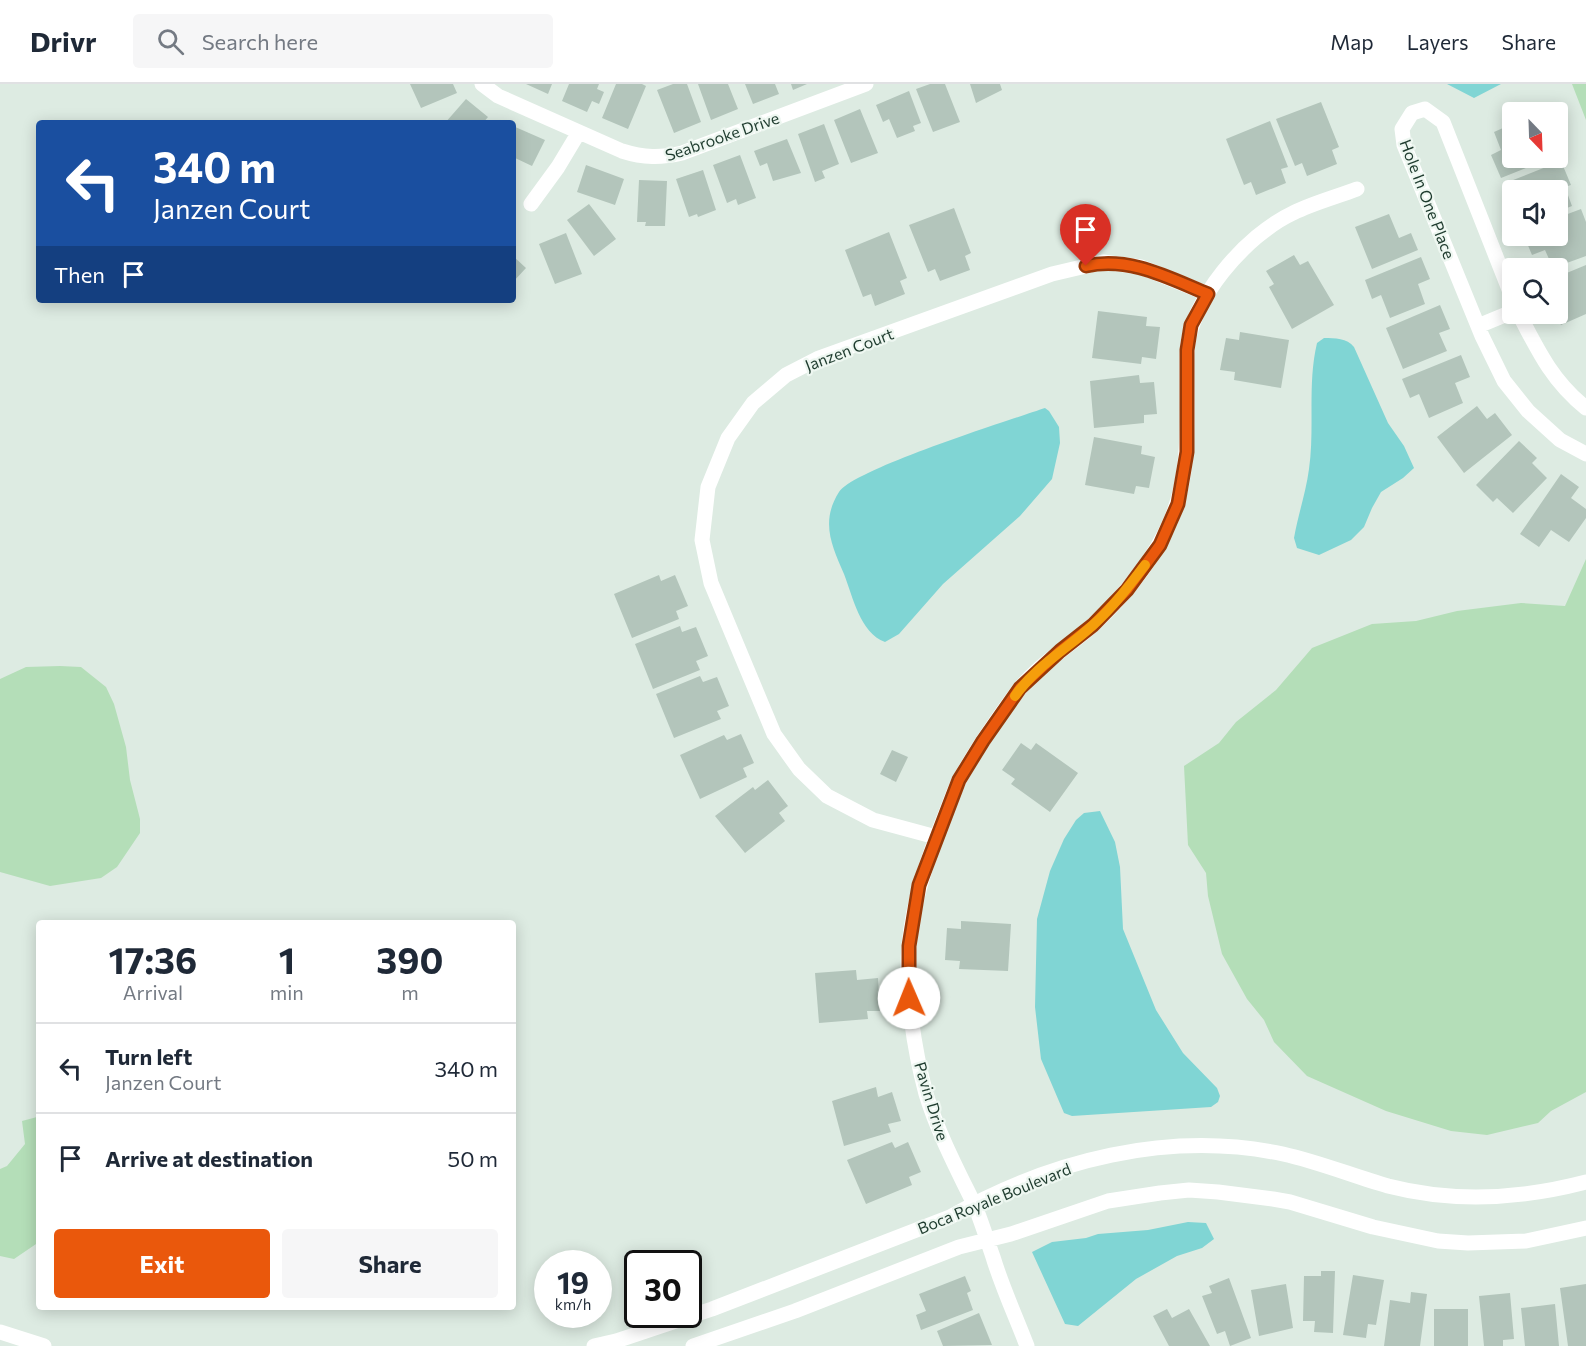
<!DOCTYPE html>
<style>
body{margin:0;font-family:Commissioner,sans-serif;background:#f6f6f7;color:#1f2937;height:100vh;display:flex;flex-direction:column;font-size:22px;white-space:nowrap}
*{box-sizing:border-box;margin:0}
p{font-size:20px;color:#747a83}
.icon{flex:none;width:33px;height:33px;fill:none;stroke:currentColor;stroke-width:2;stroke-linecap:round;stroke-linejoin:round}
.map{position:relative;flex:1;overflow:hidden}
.sheet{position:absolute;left:36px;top:836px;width:480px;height:390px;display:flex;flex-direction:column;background:#fff;border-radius:6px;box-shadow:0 3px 15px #0003}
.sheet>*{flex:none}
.banner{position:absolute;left:36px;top:36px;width:480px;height:183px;border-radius:6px;box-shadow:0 3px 15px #0003;background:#1a4fa0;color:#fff;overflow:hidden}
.needle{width:39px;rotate:157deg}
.fabs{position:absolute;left:1502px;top:18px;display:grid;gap:12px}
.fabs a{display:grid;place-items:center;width:66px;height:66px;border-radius:6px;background:#fff;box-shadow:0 3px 15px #0003;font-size:30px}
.speed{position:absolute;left:534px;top:1166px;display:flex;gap:12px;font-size:30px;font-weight:700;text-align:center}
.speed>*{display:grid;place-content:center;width:78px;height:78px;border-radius:50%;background:#fff;box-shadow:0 3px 15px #0003;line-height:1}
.speed small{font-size:15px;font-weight:400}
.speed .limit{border:3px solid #111;border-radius:9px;background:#fff;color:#111}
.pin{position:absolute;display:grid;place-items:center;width:51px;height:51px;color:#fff;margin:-62px -26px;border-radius:50% 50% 50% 0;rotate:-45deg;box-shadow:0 0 6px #0007}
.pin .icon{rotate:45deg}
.me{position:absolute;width:66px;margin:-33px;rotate:359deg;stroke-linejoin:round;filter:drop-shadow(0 0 4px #0008)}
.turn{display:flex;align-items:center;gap:21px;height:126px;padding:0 18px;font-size:27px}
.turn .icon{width:78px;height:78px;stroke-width:2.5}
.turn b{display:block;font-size:42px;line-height:51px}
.then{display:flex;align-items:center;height:57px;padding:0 18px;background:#0003;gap:12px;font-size:22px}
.eta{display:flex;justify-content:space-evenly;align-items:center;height:102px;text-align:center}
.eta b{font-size:36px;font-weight:700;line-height:42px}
.cta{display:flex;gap:12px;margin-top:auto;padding:12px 18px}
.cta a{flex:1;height:69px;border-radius:6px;background:#ea580c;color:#fff;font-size:24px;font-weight:700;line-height:69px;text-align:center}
.cta a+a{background:#f6f6f7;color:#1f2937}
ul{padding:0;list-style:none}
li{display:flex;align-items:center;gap:18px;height:90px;padding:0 18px;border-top:2px solid #e0e1e3}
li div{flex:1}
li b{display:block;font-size:22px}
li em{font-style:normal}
header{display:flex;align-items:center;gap:36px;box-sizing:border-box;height:84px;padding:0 30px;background:#fff;border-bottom:2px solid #e0e1e3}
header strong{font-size:28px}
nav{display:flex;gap:33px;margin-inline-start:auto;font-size:21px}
.search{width:420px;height:54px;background:#f6f6f7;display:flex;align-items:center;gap:15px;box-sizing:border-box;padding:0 21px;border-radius:6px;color:#747a83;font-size:22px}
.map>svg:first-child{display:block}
</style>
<header>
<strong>Drivr</strong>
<div class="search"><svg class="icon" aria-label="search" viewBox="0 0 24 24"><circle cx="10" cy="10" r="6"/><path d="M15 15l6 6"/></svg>Search here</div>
<nav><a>Map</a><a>Layers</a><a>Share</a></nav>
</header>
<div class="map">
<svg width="1586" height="1262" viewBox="0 0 1586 1262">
<rect width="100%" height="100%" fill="#ddebe2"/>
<path fill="#b4deb8" d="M1572 0H1586V36Z
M1586 475V1008L1551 1027 1538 1039 1487 1051 1451 1047 1386 1027 1307 992 1274 958 1264 936 1247 915 1222 870 1208 812 1206 789 1188 761 1184 682 1219 659 1236 638 1276 606 1312 564 1372 540 1416 537 1457 527 1521 519 1565 522Z
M60 582 81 583 106 603 114 620 126 663 130 696 140 735V749L117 783 101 794 50 802 0 788V595L26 583Z
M37 1033 39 1034V1158L14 1175 0 1172V1085L7 1082 25 1060 22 1037Z"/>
<path fill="#80d5d4" d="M1447 0H1501L1474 14Z
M1324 254C1335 254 1347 254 1354 263L1388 339 1404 362 1414 384 1403 394 1381 408 1372 424 1364 443 1351 456 1319 471 1297 464 1294 454C1298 431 1306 408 1309 385 1315 343 1307 301 1317 259Z
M1045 324 1049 327 1059 343 1060 359 1052 395 1020 432 943 500 899 550 885 558C860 549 853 513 844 490 832 462 820 438 839 408 854 385 1010 336 1045 324Z
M1100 727 1115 758 1120 783 1123 845 1156 926 1183 969 1217 1004 1220 1012 1218 1018 1211 1023 1072 1032 1064 1029 1041 975 1035 923 1037 835 1050 787 1064 755 1076 736 1084 729Z
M1188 1138 1206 1139 1214 1155 1202 1164 1177 1172 1136 1195 1078 1242 1065 1240 1032 1168 1052 1158 1086 1154 1098 1150 1148 1146Z"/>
<path fill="#b3c5bb" d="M410 0H453L457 9 421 24Z
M526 0H552L548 10Z
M569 0H599L597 5 604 8 599 20 592 17 587 28 562 17Z
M616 0H642L646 2 628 45 602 34Z
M673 0H687L701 38 674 49 657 6Z
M698 0H728L738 25 711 36Z
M745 0H775L779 10 753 20Z
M791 0H807L793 6Z
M930 0H945L960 38 933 48 916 5Z
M970 0H1000L1002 6 976 19Z
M909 7 921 39 913 42 915 47 897 54 889 35 883 38 876 21Z
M466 15 488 33 483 39H445Z
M1321 18 1339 63 1332 66 1337 80 1307 92 1302 79 1295 82 1276 35Z
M860 25 878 69 851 79 834 36Z
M1270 37 1288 83 1281 85 1286 99 1256 111 1251 98 1244 101 1226 55Z
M824 40 839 80 822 87 825 94 815 98 798 50Z
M1512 40V74H1551L1501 94 1491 71 1501 66 1494 48Z
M513 42 545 56 532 82 513 73Z
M787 55 801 89 773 97 767 79 760 82 754 67Z
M740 71 756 114 738 121 736 115 727 119 713 81Z
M1561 77 1571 101 1565 103 1572 122 1557 128V106H1512V122L1503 100Z
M586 81 624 95 615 121 577 108Z
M703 86 716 126 698 133 697 130 689 133 676 95Z
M639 96 667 97 665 142H645L646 138H637Z
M589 120 616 155 594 172 567 136Z
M954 124 971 169 965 172 970 186 940 197 935 185 928 188 909 141Z
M1581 125 1586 138V172L1553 184 1545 166 1532 171 1524 152H1557V134Z
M1389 130 1399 154 1411 149 1418 166 1372 185 1355 143Z
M889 148 907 194 900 197 905 210 875 222 871 210 863 213 845 166Z
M566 149 582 190 555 200 539 160Z
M1294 171 1300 181 1308 177 1334 221 1292 245 1269 203 1274 200 1266 187Z
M513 172 526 184 513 198Z
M1421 173 1430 195 1418 200 1425 220 1390 234 1381 211 1372 215 1365 196Z
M1586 181V230L1561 241 1556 230 1557 216 1564 213 1557 193Z
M1440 221 1450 245 1439 249 1447 267 1403 285 1386 244Z
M1098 227 1147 233 1146 242 1160 243 1156 275 1142 273 1141 280 1092 274Z
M1240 248 1289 256 1281 304 1234 296 1235 288 1220 286 1226 254 1239 256Z
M1461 271 1470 293 1455 299 1463 319 1429 334 1419 310 1410 314 1402 295Z
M1139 291 1140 299 1154 298 1157 330 1144 331V339L1094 344 1090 297Z
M1477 322 1487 335 1495 329 1512 351 1464 389 1437 353Z
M1094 353 1142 362 1141 370 1155 373 1149 404 1136 402 1134 410 1085 401Z
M1519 357 1537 374 1532 379 1547 394 1513 429 1497 414 1493 418 1476 401Z
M1561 390 1579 403 1571 414 1586 425V434L1569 458 1551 446 1539 463 1520 450Z
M659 491 661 497 675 491 688 522 676 527 679 535 632 554 614 510Z
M680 542 682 548 696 543 708 572 696 577 700 586 653 605 635 560Z
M700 592 703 598 717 593 729 622 717 627 721 635 674 654 656 610Z
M741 650 754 679 743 684 747 693 700 715 680 671 724 651 727 656Z
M1021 659 1031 666 1036 659 1078 689 1050 728 1011 700 1015 695 1002 686Z
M892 666 908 673 896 698 880 690Z
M768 696 788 722 779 729 785 737 745 769 715 732 753 703 755 706Z
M961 837 1011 840 1008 887 959 885 960 877 945 876 947 844 961 845Z
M856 886 857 896 878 894 880 927H867L868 935 819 939 815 889Z
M876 1003 878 1013 892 1008 901 1037 888 1040 891 1048 844 1062 832 1017Z
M892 1058 895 1064 908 1058 921 1088 909 1093 912 1101 866 1120 847 1076Z
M1321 1187H1335L1333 1249 1314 1248 1315 1237H1303L1304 1192H1321Z
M1353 1191 1384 1196 1376 1241 1368 1240 1366 1254 1343 1251Z
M965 1192 971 1207 967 1209 973 1226 921 1246 916 1231 926 1227 919 1210Z
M1229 1194 1251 1254 1230 1262 1225 1247 1217 1250 1202 1212 1212 1209 1209 1202Z
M1286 1200 1293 1244 1259 1252 1251 1206Z
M1586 1200V1262H1568L1560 1204Z
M1411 1208 1427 1210 1420 1262H1384L1390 1216 1410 1219Z
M1510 1209 1514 1255 1503 1256V1262H1484L1479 1212Z
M1555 1220 1559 1262H1525L1521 1224Z
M1167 1225 1172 1234 1189 1225 1210 1262H1169L1153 1232Z
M1434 1225H1468V1262H1434Z
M979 1229 992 1261 943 1262 937 1247Z"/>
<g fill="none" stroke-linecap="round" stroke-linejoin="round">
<path stroke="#fff" stroke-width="15" d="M482 0 498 12 622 67C644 74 661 74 682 69L866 0
M531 120 558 83 579 48
M1512 213 1443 38 1425 25 1412 29 1402 45 1404 61 1482 252 1504 297 1528 327 1560 356 1586 370
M1519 230C1538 267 1553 298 1586 324
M1478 242 1512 228
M936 753 873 736 827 712 799 685 774 650 711 499 702 456 708 403 728 354 753 319 786 291 819 274 1052 190 1103 178 1141 183 1208 210
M0 1248 44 1262
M594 1262 616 1257 712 1225 950 1133C1050 1076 1169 1046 1283 1070 1319 1078 1353 1092 1388 1102 1454 1119 1521 1115 1586 1098
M693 1262 795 1227 959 1163 1011 1150 1108 1117 1160 1109 1189 1106 1218 1108 1273 1115 1290 1118 1373 1143 1438 1157 1468 1159 1526 1157 1586 1144
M1027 1262C1016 1233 1002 1203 993 1173 987 1156 982 1139 975 1122 957 1085 938 1049 926 1010 914 965 905 908 909 861 913 816 928 773 945 731 950 719 954 705 961 693 977 664 997 635 1017 608 1037 581 1069 563 1093 541 1124 512 1153 477 1170 438 1193 385 1186 327 1187 270 1188 217 1246 151 1293 129 1313 119 1336 113 1357 105"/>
</g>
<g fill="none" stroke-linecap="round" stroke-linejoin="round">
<defs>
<path id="route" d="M909 914V862L919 801 959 696 983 657 1020 604 1060 567 1093 541 1127 506 1160 461 1178 420 1187 368V266L1191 241 1208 210C1169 194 1129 172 1086 182"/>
</defs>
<use href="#route" stroke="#983908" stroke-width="15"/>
<use href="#route" stroke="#ea580c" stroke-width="10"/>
<path stroke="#f59e0b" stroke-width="10" d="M1015 612C1035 583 1068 564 1093 541 1113 523 1129 502 1145 481"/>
</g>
<g text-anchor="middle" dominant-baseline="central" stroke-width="4.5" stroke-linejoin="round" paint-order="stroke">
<g font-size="16" fill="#1e3b2e" stroke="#eef7f1">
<text transform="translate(722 52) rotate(-19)">Seabrooke Drive</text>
<text transform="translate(1428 115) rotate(69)">Hole In One Place</text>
<text transform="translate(849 265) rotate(-21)">Janzen Court</text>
<text transform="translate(932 1017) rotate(73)">Pavin Drive</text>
<text transform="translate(994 1114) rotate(-22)">Boca Royale Boulevard</text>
</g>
</g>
</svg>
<div class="fabs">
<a><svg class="needle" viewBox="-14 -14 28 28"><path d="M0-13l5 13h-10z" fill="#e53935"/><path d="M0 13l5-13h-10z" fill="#747a83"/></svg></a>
<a><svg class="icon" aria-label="sound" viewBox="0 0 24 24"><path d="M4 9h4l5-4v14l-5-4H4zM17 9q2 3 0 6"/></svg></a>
<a><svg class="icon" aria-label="search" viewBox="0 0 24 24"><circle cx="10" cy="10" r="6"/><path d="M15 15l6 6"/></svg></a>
</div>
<div class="speed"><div>19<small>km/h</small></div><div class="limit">30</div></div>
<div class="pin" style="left:1086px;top:182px;background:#d93025"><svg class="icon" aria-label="arrive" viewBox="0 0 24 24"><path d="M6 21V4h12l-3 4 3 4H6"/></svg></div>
<svg class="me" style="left:909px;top:914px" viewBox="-20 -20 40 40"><circle r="19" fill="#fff"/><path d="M0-13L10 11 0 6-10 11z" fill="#ea580c"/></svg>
<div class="banner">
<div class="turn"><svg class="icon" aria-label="left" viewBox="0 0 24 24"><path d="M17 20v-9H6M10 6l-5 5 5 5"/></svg><div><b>340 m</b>Janzen Court</div></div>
<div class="then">Then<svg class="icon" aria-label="arrive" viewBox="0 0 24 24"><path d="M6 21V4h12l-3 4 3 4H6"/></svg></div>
</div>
<section class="sheet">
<div class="eta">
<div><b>17:36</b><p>Arrival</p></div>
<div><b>1</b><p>min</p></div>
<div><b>390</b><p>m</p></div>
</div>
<ul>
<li><svg class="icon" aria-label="left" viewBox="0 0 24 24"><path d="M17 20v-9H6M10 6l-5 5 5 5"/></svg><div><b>Turn left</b><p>Janzen Court</p></div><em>340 m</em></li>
<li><svg class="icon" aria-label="arrive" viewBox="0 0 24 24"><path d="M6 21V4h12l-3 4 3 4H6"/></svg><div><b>Arrive at destination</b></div><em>50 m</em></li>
</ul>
<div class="cta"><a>Exit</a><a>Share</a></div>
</section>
</div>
